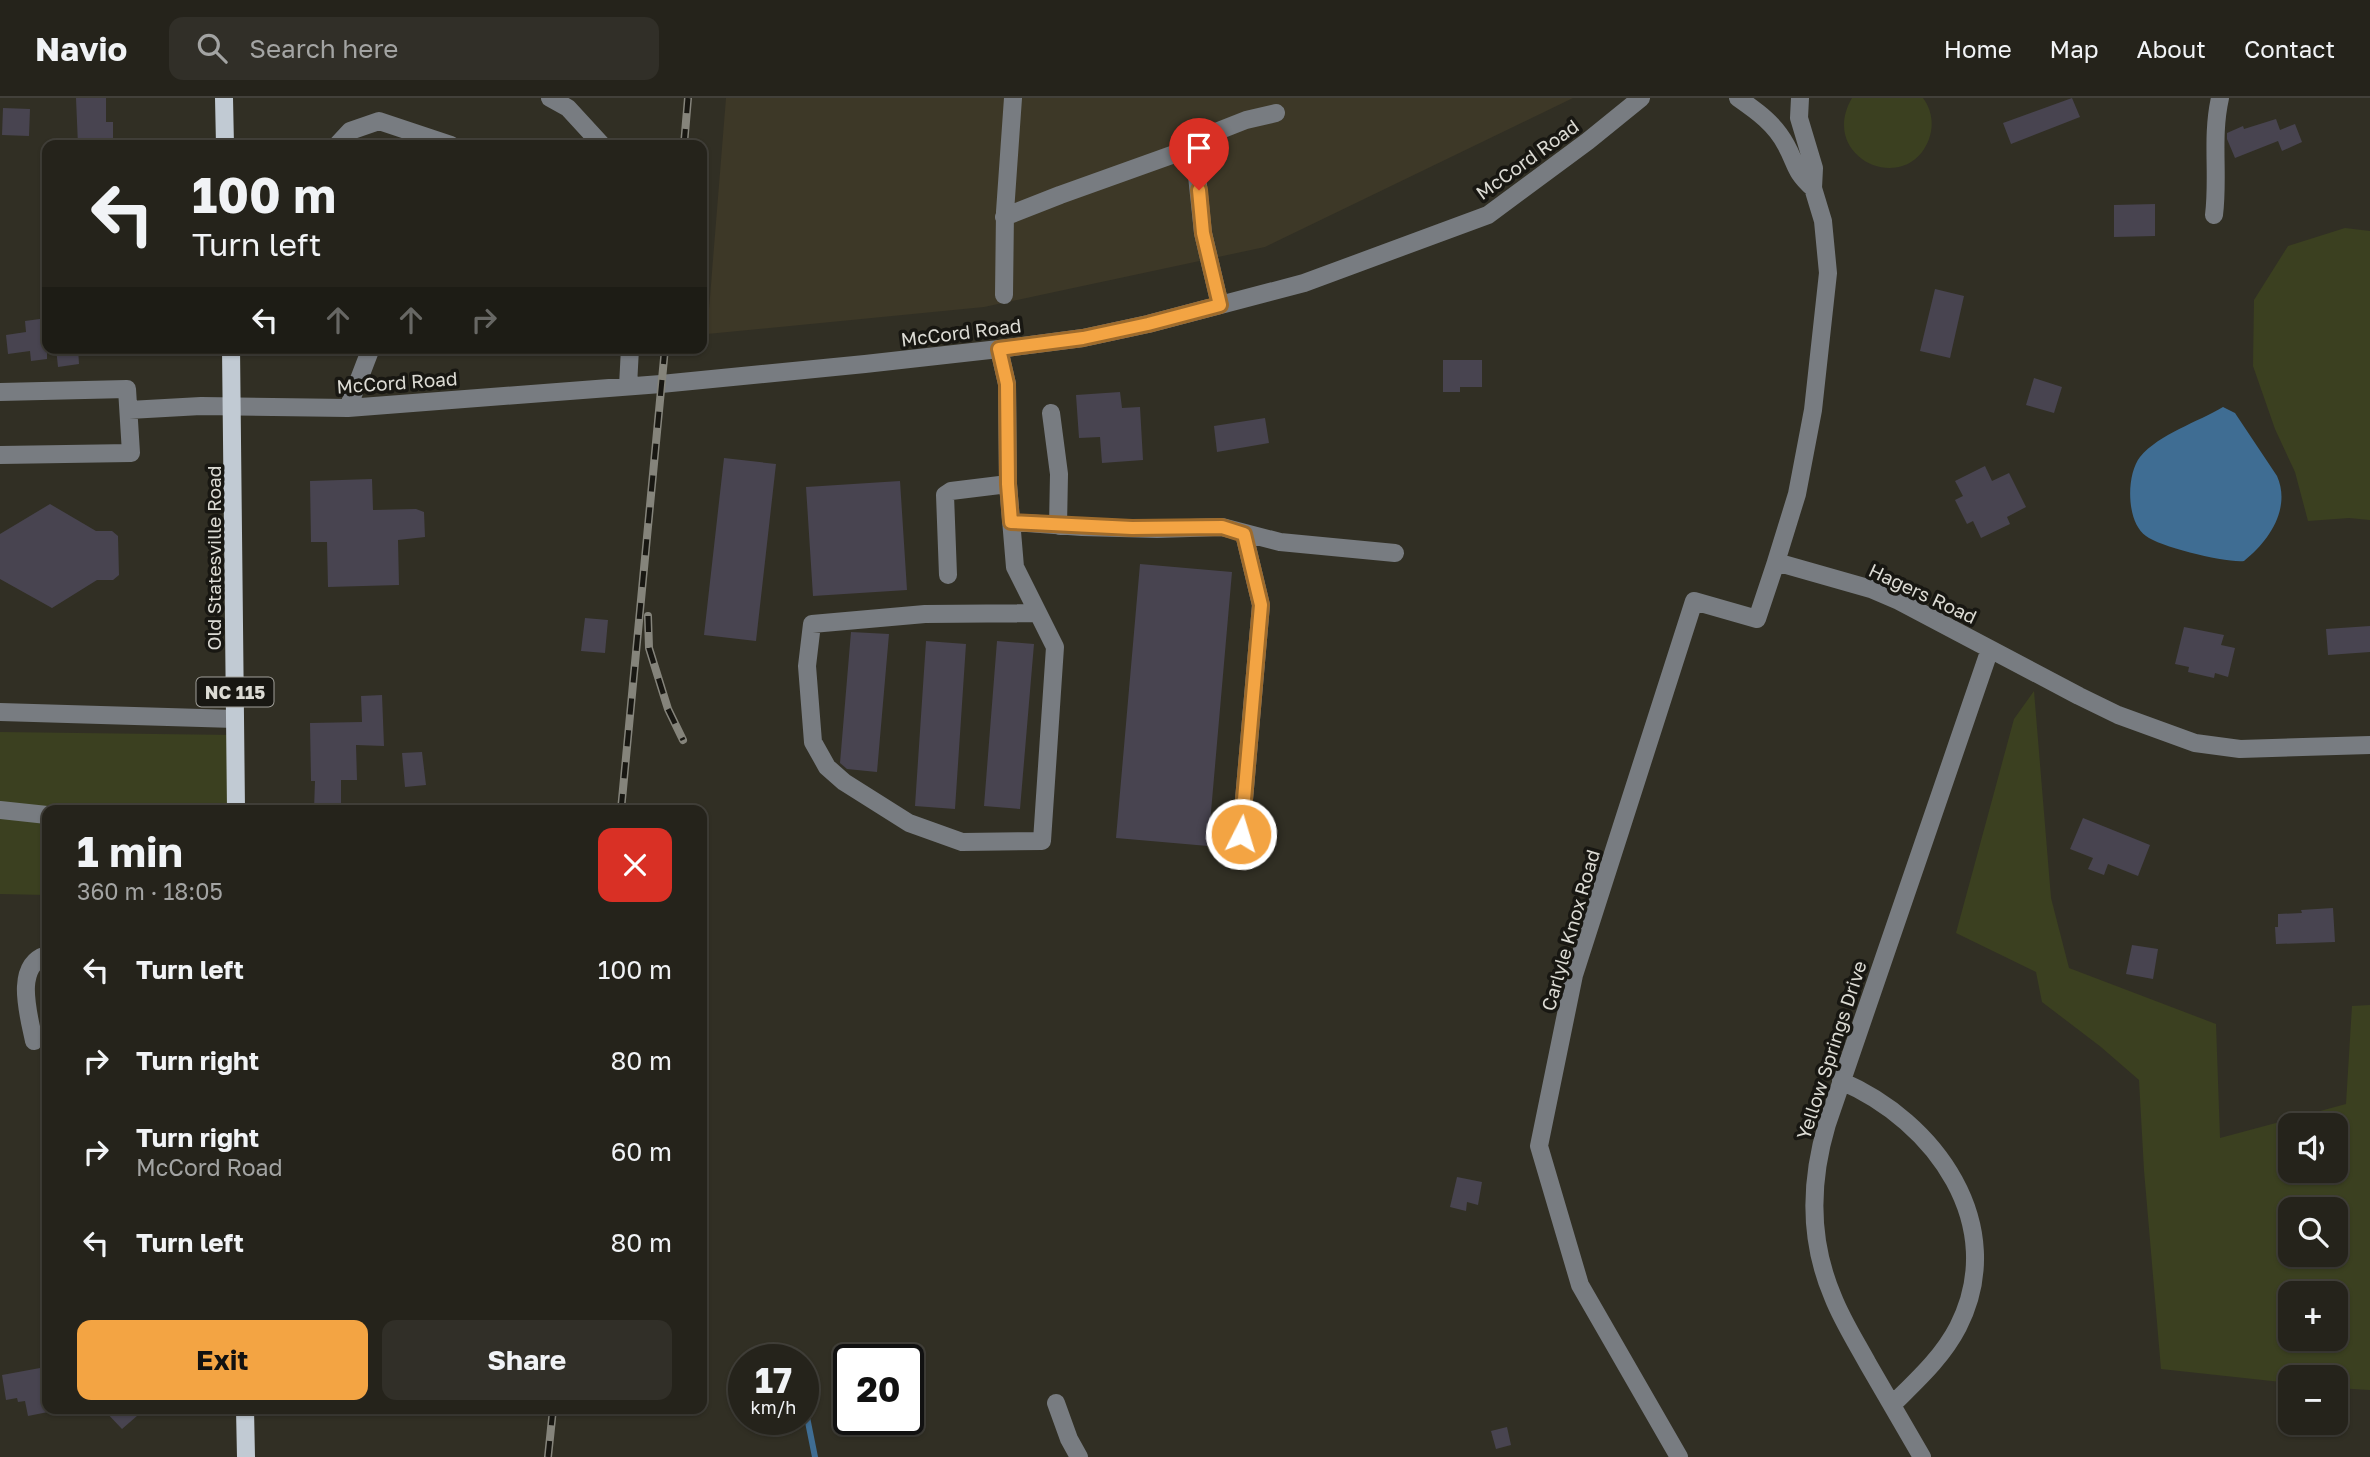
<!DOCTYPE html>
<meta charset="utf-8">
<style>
body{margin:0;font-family:"Golos Text",sans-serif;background:#312f28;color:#f1f3f6;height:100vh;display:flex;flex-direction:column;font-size:26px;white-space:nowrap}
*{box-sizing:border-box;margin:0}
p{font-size:23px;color:#a3a4a3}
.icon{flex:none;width:38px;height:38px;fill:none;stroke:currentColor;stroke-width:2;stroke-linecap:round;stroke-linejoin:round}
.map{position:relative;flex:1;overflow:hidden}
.sheet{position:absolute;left:42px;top:707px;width:665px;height:609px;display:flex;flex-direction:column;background:#25231b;border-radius:14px;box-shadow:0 2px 5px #0004,0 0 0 2px #42403a}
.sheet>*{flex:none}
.hud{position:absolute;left:42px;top:42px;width:665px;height:214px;border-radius:14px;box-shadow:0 2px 5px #0004,0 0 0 2px #42403a;background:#25231b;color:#f1f3f6;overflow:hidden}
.tools{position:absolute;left:2278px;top:1015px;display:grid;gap:14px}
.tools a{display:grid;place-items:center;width:70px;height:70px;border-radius:14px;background:#25231b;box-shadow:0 2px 5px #0004,0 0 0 2px #42403a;font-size:35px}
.speed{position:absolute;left:728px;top:1246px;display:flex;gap:14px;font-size:35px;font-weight:700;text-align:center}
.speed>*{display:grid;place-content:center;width:91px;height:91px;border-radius:50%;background:#25231b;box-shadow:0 2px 5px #0004,0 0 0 2px #42403a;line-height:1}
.speed small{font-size:18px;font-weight:400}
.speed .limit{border:4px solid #111;border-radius:10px;background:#fff;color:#111}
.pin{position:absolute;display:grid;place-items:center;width:60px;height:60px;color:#fff;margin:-72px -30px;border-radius:50% 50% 50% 0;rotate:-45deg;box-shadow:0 0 7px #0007}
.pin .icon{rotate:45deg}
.me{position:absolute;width:77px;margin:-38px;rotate:5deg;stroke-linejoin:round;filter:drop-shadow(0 0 5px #0008)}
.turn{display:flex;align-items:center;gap:24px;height:147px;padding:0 35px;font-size:32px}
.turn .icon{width:91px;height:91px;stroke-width:2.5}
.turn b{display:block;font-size:49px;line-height:60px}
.lanes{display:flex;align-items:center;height:66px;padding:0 35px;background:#0003;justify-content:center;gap:35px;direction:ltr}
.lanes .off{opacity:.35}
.round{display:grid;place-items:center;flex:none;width:74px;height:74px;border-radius:14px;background:#312f28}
.summary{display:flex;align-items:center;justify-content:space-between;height:119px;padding:0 35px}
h1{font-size:42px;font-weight:700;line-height:52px}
.primary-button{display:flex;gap:14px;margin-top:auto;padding:14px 35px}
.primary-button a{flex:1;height:80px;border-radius:14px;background:#f3a443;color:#111;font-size:28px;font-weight:700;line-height:80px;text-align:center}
.primary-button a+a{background:#312f28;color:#f1f3f6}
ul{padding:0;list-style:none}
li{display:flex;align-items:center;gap:21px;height:91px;padding:0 35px}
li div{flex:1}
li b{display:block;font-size:26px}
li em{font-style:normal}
header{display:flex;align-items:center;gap:42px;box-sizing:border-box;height:98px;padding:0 35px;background:#25231b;border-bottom:2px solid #42403a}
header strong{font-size:33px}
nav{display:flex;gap:38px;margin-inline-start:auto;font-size:24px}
.search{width:490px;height:63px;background:#312f28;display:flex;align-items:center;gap:18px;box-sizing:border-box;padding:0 24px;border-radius:14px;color:#a3a4a3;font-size:26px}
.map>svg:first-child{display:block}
</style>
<header>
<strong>Navio</strong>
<div class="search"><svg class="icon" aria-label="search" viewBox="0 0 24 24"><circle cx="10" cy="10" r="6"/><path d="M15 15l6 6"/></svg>Search here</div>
<nav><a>Home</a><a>Map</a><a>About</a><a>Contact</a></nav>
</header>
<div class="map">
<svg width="2370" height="1359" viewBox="0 0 2370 1359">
<rect width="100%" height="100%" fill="#312f24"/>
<path fill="#3d3827" d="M726 0H1573L1265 149 984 209 707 236Z"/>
<path fill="#3b4020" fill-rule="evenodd" d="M1852 0H1923C1932 12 1934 27 1929 41 1907 100 1817 60 1852 0Z
M2345 130 2370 133V422L2349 420 2308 423 2295 374 2275 331 2253 268 2254 202 2288 148Z
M2034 593 2051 800 2069 870 2216 926 2220 1040 2346 1006 2352 908 2370 907V1292L2336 1290V1279H2291V1285L2161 1271 2144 1072 2139 982 2101 949 2042 904 2036 874 1956 835 2014 621ZM2291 1027H2336V1073H2291ZM2291 1111H2336V1157H2291ZM2291 1195H2336V1241H2291Z
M0 634 235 637 236 712H47V797L0 796Z"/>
<path fill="#3f6d93" d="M2223 309 2235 315 2277 378C2291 410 2270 442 2244 463 2226 465 2160 449 2146 438 2126 424 2126 377 2140 359 2159 336 2198 324 2223 309Z"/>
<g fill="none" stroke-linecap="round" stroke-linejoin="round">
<path stroke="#3f6d93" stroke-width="6" d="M803 1299 815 1359"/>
</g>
<path fill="#484450" d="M76 0H106V24H113V47H78Z
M2072 0 2080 19 2011 46 2003 25Z
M3 10 30 11 29 38 2 37Z
M2276 21 2280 32 2295 26 2302 44 2282 53 2278 43 2235 60 2227 41V35L2243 28 2244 31Z
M2155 106V138L2114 139V107Z
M1935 191 1964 198 1950 260 1920 253Z
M47 220V261L31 263 30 253 8 256 6 237 26 234 25 223Z
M56 250H78L79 266 58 269Z
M1443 262H1482V289H1460V294H1443Z
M2034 280 2062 289 2054 315 2026 307Z
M1120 294 1122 310 1140 309 1143 362 1102 365 1100 339 1079 340 1076 297Z
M1265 320 1269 345 1217 354 1214 328Z
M724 360 776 366 756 543 704 537Z
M1985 368 1992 383 2009 375 2026 409 2007 419 2010 426 1981 440 1973 423 1967 426 1955 402 1963 398 1955 383Z
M372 381 373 412 416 411 424 414 425 439 398 442 399 487 328 489 327 444H311L310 383Z
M900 383 907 492 813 498 806 389Z
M50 406 96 433H112L118 438 119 477 113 482H97L52 510 0 481V436Z
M1140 466 1232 474 1208 748 1116 740Z
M585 520 608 522 605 555 581 553Z
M2370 528V554L2328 557 2326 531Z
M2184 529 2224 537 2221 547 2235 550 2228 579 2215 575 2214 580 2188 574 2189 569 2175 566Z
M851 534 889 536 877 674 847 671 840 665Z
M926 543 966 546 955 711 915 708Z
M997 543 1034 546 1020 711 984 708Z
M382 597 384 648 356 647 357 682H341V712H314L315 683H311L310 625 362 624 361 598Z
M422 654 426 687 405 689 402 655Z
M2083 720 2150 747 2138 778 2108 766 2104 777 2088 771 2093 760 2070 751Z
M2333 810 2335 844 2276 846 2275 829H2278V816L2302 815 2301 812Z
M2132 847 2158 851 2153 881 2126 876Z
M1457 1079 1482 1084 1478 1107 1467 1104 1466 1113 1450 1109Z
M40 1270 48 1314 28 1318 25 1303 18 1304 17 1300 6 1302 2 1277Z
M103 1311H145L122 1331Z
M1507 1329 1511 1347 1496 1351 1491 1333Z"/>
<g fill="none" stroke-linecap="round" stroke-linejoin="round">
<path stroke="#787c81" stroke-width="18" d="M550 0 568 10 602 47
M1738 0C1758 14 1775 26 1786 47 1797 67 1794 73 1813 90
M1800 0 1799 20 1814 70 1813 90 1823 123 1828 175 1813 312 1797 396 1776 464 1871 491 1899 503 2079 598 2118 617 2195 645 2240 651 2370 647
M337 47 350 33 379 23 451 47
M1194 49 1203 135 1220 207
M2214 117C2219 77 2211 40 2220 0
M1004 119 1060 97 1194 49 1213 35 1246 22 1276 15
M1004 197 1005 114 1013 0
M999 251 1007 286 1008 386 1015 469 1055 549 1042 743 962 744 909 725 844 684 827 669 813 644 807 568 812 526 925 516 1038 515
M628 288 630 250
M0 294 127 291 131 355 0 357
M348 310 371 250
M129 312 201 308 348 310 661 286 865 266 999 251 1083 240 1148 226 1304 185 1488 117 1588 43 1641 0
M1051 315 1059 376 1058 428
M1011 424 1082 429 1157 431 1222 429 1280 444 1395 455
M948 477 945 397 951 393 1008 386
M0 614 235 621
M0 712 47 717
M1241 736 1261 507 1244 436
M34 943C29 918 13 867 47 857
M1841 983C1935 1023 2010 1127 1958 1229 1942 1260 1916 1283 1892 1307
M1056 1305 1069 1341 1079 1359
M1679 1359 1580 1187 1539 1048 1574 877 1694 503 1757 521 1776 464
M1922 1359C1904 1328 1886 1297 1868 1266 1856 1244 1842 1222 1833 1199 1809 1143 1810 1083 1827 1026L1990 551"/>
<path stroke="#c1cad3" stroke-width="18" d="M224 0 225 47
M231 250 236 712
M245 1311 246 1359"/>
<defs>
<path id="rail" d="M684 47 688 0
M648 518 649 550 668 611 683 642
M621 712 665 250
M548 1359 553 1311"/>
</defs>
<use href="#rail" stroke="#85847b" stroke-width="8"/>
<use href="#rail" stroke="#181712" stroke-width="5" stroke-dasharray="16" stroke-linecap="butt"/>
</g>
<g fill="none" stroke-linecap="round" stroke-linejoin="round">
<defs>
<path id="route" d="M1199 92 1203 135 1220 207 1148 226 1083 240 999 251 1007 286 1008 386 1011 424 1132 430 1222 429 1244 436 1261 507 1241 736"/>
</defs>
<use href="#route" stroke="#9e6b2c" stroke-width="18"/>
<use href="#route" stroke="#f3a443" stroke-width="12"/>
</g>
<g text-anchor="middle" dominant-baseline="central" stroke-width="7" stroke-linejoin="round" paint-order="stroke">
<rect fill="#181712" stroke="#a1a09a" stroke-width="2" x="196.5" y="579.5" width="77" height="29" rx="5"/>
<g font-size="18" font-weight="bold" fill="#dcdbd4">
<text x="235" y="594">NC 115</text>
</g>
<g font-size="19" fill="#dcdbd4" stroke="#181712">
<text transform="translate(1527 61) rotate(-36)">McCord Road</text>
<text transform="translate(961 234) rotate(-7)">McCord Road</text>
<text transform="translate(397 284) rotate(-4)">McCord Road</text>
<text transform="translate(213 460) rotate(-90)">Old Statesville Road</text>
<text transform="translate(1923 495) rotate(25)">Hagers Road</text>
<text transform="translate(1570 832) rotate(-74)">Carlyle Knox Road</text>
<text transform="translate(1831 952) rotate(-72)">Yellow Springs Drive</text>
</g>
</g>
</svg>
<div class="tools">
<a><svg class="icon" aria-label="sound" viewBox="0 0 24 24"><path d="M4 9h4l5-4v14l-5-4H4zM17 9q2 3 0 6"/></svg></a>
<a><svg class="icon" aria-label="search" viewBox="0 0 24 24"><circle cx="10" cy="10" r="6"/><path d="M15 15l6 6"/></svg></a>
<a>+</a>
<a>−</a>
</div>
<div class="speed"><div>17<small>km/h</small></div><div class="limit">20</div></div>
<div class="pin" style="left:1199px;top:92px;background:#d93025"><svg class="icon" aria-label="arrive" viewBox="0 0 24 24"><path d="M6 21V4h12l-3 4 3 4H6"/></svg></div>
<svg class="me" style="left:1241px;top:736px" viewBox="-20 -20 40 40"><circle r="17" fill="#f3a443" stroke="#fff" stroke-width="3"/><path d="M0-11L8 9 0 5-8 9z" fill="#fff"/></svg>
<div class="hud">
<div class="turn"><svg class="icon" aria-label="left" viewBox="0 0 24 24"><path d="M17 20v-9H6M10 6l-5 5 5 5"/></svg><div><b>100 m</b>Turn left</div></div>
<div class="lanes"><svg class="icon" aria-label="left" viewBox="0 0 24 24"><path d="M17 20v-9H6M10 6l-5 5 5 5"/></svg><svg class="icon off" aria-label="ahead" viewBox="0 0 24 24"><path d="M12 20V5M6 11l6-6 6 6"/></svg><svg class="icon off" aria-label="ahead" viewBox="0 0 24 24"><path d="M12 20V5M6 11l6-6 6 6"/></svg><svg class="icon off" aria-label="right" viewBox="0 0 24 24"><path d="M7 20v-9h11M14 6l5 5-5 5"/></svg></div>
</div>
<section class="sheet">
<div class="summary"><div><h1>1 min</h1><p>360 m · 18:05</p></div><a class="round" style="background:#d93025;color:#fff"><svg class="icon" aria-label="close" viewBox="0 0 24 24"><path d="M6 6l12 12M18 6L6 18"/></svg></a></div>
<ul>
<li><svg class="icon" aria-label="left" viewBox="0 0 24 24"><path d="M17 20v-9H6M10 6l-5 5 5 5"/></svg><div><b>Turn left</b></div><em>100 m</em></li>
<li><svg class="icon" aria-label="right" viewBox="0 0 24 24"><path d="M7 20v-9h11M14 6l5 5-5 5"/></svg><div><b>Turn right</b></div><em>80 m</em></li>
<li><svg class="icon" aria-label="right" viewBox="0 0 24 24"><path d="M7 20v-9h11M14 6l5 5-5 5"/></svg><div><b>Turn right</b><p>McCord Road</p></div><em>60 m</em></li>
<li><svg class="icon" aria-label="left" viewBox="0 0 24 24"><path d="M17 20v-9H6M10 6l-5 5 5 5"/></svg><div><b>Turn left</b></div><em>80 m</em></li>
</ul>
<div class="primary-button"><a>Exit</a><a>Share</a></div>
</section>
</div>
